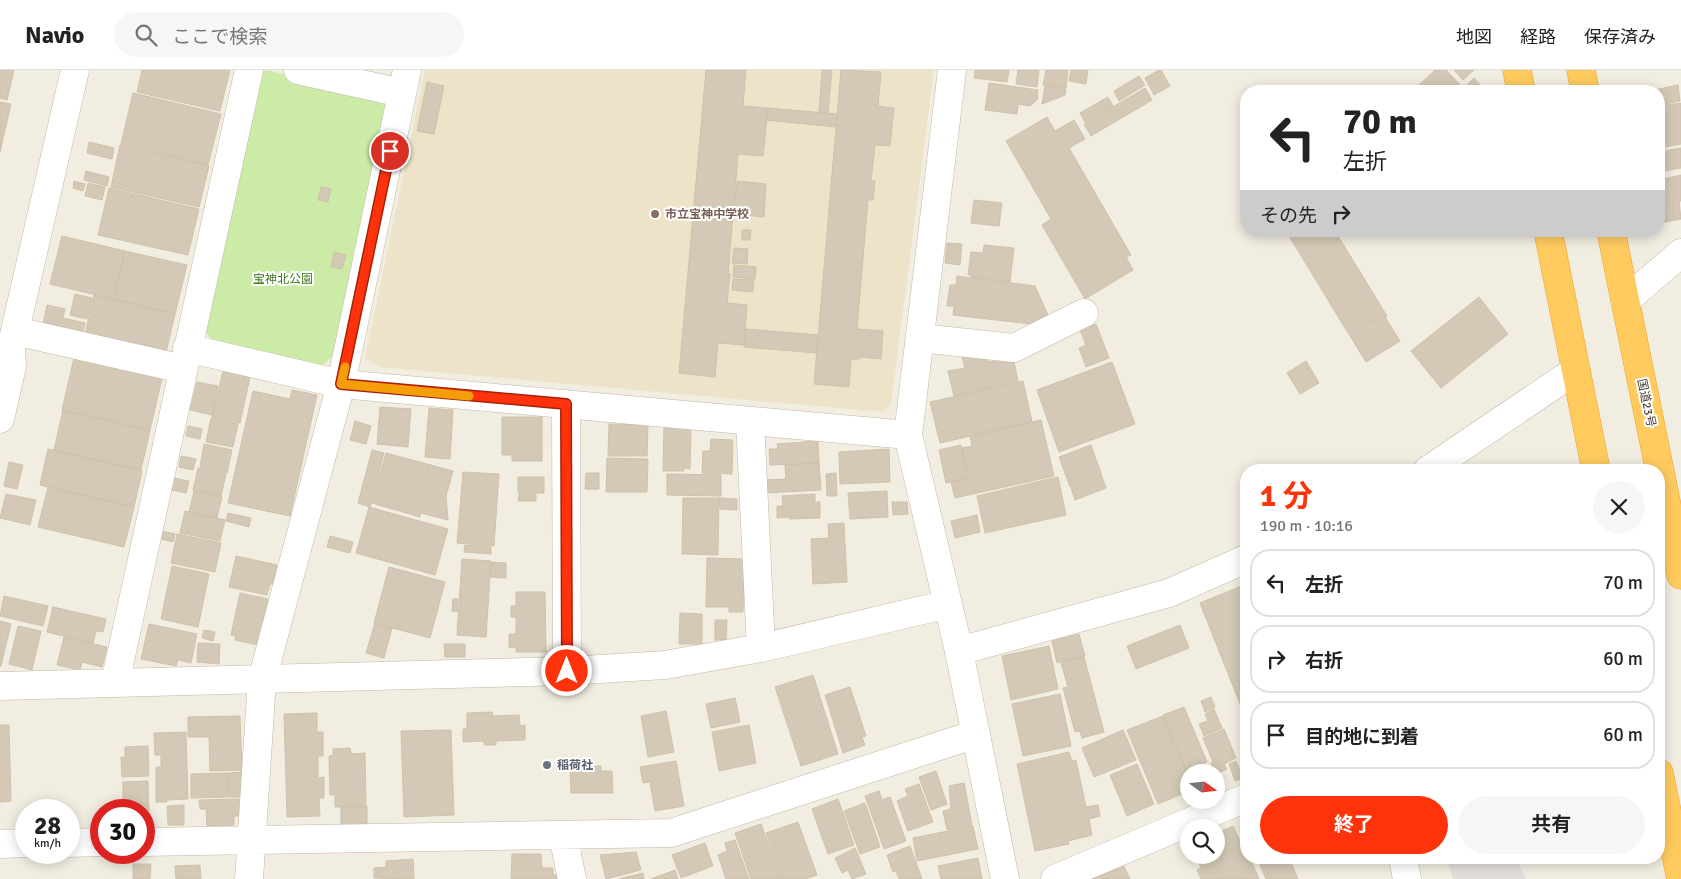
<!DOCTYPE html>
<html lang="ja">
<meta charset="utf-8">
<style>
body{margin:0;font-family:Signika,"Noto Sans JP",sans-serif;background:#f6f6f6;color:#222;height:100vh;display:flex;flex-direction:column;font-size:19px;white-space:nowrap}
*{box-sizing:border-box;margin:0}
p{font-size:16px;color:#767676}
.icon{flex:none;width:28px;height:28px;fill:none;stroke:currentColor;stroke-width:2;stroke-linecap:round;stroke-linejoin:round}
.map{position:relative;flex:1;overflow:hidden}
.drawer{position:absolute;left:1240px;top:394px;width:425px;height:400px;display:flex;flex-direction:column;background:#fff;border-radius:20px;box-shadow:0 2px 12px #0003}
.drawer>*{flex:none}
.guide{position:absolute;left:1240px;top:15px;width:425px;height:152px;border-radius:20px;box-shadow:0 2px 12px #0003;background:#fff;color:#222;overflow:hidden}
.needle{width:32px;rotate:105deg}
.tools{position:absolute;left:1180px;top:694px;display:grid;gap:10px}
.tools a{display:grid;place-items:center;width:45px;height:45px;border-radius:50%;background:#fff;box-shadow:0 2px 12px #0003;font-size:25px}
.speed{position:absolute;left:15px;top:729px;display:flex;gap:10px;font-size:25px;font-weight:700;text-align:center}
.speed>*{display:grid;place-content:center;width:65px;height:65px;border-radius:50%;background:#fff;box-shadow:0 2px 12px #0003;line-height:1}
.speed small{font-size:12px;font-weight:400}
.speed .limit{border:8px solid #d22;background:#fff;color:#111}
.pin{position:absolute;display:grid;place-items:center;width:42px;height:42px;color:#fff;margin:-21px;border:2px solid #fff;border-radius:50%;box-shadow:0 1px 5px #0007}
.me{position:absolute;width:55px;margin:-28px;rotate:0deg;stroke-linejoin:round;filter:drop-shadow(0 0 4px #0008)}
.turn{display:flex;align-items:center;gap:18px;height:105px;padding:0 20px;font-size:22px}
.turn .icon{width:65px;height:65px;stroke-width:2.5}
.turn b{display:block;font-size:35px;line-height:42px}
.then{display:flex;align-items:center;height:48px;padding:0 20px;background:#0003;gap:10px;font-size:19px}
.round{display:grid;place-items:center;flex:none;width:52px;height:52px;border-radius:26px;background:#f6f6f6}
.headline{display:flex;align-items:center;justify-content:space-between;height:85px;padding:0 20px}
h1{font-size:30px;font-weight:700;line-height:38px;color:#ff330b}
.button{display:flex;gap:10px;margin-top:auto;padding:10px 20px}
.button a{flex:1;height:58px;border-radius:30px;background:#ff330b;color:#fff;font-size:20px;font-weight:700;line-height:58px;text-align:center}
.button a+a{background:#f6f6f6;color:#222}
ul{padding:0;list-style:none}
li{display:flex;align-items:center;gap:15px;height:68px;margin:0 10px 8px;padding:0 10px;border:2px solid #e0e0e0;border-radius:20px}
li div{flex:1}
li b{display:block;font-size:19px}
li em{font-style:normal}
header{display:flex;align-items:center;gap:30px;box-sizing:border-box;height:70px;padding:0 25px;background:#fff;border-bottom:1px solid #e0e0e0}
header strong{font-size:24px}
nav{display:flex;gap:28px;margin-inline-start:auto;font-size:18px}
.search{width:350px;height:45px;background:#f6f6f6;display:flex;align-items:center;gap:12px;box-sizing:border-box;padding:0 18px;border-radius:28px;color:#767676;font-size:19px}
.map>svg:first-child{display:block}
</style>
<header>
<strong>Navio</strong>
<div class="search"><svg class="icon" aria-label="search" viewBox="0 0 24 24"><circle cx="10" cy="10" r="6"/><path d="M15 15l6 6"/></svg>ここで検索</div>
<nav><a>地図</a><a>経路</a><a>保存済み</a></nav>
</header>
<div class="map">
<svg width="1681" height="809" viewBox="0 0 1681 809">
<rect width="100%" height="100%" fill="#f2ede1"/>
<path fill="#ede3c9" d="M425 0H934L891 335 883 342 379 297 365 288Z"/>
<path fill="#cbeba6" d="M266 0 378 26 389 38 334 285 323 295 212 270 204 260 261 4Z"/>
<path fill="#e2dfdb" d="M1447 788H1516L1526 809H1453Z"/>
<path fill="#d4c9b6" stroke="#d0c1a9" d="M0 0H14L7 30 0 28Z
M142 0H230L220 41 137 22Z
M706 0H746L743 36 768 38 763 86 738 84 728 204H730L727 233 747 235 744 275 718 273 715 307 679 303Z
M822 0H832L828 43 819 42Z
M841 0 881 2 878 36 894 38 890 76 875 75 871 111H875L873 130H868L857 259 883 261 881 289 859 287V289H851L849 317 814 314Z
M975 0H1009L1007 12 974 8Z
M1018 0H1039L1037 17 1016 14Z
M1046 0H1068L1066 18 1043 15Z
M1071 0H1088L1086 14 1069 11Z
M1159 0H1161L1170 16 1154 25 1145 8Z
M1435 0H1446L1466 21H1415L1414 20Z
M1454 0H1474L1463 10Z
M1139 6 1145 15 1119 31 1114 21Z
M1474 8 1480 15 1473 21 1467 15Z
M427 12 444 16 434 64 417 61Z
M989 13 1038 20 1037 30 1030 36 1018 34 1017 44 985 40Z
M1678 15 1680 31 1659 35V21H1650Z
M1045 16 1066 19 1065 25 1042 34Z
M1145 18 1152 30 1091 66 1084 54Z
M133 23 221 44 208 95 121 74Z
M1108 27 1113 36 1085 52 1080 43Z
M0 32 11 34 0 82Z
M1681 33V74L1659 78V36Z
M768 38 837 44 836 57 766 50Z
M1047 47 1055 61 1074 50 1085 69 1069 78 1131 185 1126 187 1133 200 1085 229 1042 155 1051 149 1006 71Z
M89 72 114 78 112 89 87 83Z
M120 75 209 96 199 137 111 117Z
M1681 78V98L1659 102V82Z
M86 101 109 107 107 116 84 110Z
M1681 105V131H1679L1681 149 1659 153V110Z
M74 111 85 114 83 121 73 118Z
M737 111 766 114 764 147 734 144Z
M88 113 105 117 102 130 85 126Z
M321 117 331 119 328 132 318 130Z
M109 118 199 139 188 185 98 165Z
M974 130 1002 133 999 156 971 153Z
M742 160H751L750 170H742Z
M1286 161H1335L1387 246 1375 253 1372 248 1348 263Z
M62 166 125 181 113 229 50 214Z
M947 173 962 174 960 195 945 193Z
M984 175 1014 178 1010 212 971 207 972 205H968L971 182 983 183Z
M734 178 748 179 747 194 732 193Z
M125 181 187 195 175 244 114 229Z
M334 182 346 185 342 199 331 197Z
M734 195 756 197 755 209 733 207Z
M957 206 1035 216 1048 245 1031 254 953 245 954 236H947L950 215H956Z
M733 209 754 210 753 222 732 220Z
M75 224 92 228 87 249 70 245Z
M94 225 175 244 166 282 85 264Z
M1479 227 1508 264 1441 318 1411 281Z
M47 235 65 239 63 248 85 253 83 263 43 254Z
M1385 247 1400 271 1366 292 1349 264 1372 249 1375 254Z
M1096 254 1109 288 1086 297 1079 278 1086 275 1080 260Z
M746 259 818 265 817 283 744 277Z
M961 283 988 285 989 292 1013 287 1018 311 954 326 948 301 965 298Z
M74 288 162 308 150 360 62 340Z
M1306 291 1319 313 1300 324 1287 303Z
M1112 292 1135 354 1059 382 1037 320Z
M223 301 250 307 240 353 212 347Z
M1023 311 1032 352 940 373 930 332Z
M197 312 218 316 212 345 190 340Z
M292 320 317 325 290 446 228 433 253 321 290 329Z
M380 337 411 339 408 377 377 374Z
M429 338 453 340 450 389 425 387Z
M63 340 150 361 141 400 54 380Z
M502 347H542V391H512V385H502Z
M211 348 238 354 233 377 206 372Z
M1041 350 1054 406 955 428 951 412 969 408 962 378 972 376 970 366Z
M355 351 371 356 366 374 350 370Z
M609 354 648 355 647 386H608Z
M188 356 202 359 200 369 186 366Z
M664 356 691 357 690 399 684 398V401H663Z
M711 369 733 370 732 404 702 403 703 381H710Z
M818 371 819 393 770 395 769 379H778L777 374Z
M204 374 232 380 227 403 200 397Z
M961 375 968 408 946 413 939 380Z
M1091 375 1102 406 1070 417 1059 387Z
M48 379 142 401 134 437 40 415Z
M889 379 890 412 840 414 839 382Z
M372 380 384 383 370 437 358 433Z
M386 383 453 401 446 426 448 450 421 443 420 447 372 433Z
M181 386 196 389 193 400 179 397Z
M607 388 648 389 647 422H606Z
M9 392 23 395 17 419 4 416Z
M819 393 821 420 766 423 765 410 786 409 785 395Z
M198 398 226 404 221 426 193 420Z
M463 402 499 404 494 476 457 473Z
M586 403H599V419H585Z
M836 403 837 426H827L826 404Z
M667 404 721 405V426L667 425Z
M518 407H544V423H518Z
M1058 407 1066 445 985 463 977 426Z
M1102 407 1106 418 1075 430 1071 418Z
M174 408 189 411 186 423 172 420Z
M48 417 134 437 124 477 38 457Z
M194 421 222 427 217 448 189 442Z
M887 421 888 447 850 449 848 423Z
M6 424 36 430 30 455 0 448Z
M519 424H536V431H518Z
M815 424V432H820V448L789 449V447L777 448V436H783L782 426Z
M683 428H719L718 485 682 484Z
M719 428 737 429V440L720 439Z
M892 432H907L908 444 893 445Z
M369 437 448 459 435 505 356 483Z
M185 441 225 450 220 471 180 463Z
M228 443 251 448 249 457 226 451Z
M977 445 980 462 955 468 951 451Z
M844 453 847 512 813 514 811 469 829 468 828 454Z
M162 461 175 464 173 472 161 469Z
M177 464 221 473 215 502 171 493Z
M330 466 353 472 350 483 327 477Z
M465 475 491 477V484L464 482Z
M236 486 277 495 273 514H270L267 525 229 517Z
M707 488 744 489 743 542H729V537H706Z
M462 489 491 491 486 567 457 565Z
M492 492 506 493V508L490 507Z
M172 496 209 504 198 557 161 549Z
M389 497 445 512 430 568 374 553Z
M1246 514V649L1200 533Z
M516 522H545L546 582H516V577L509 578V564H516V547H511V536H516Z
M240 523 268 529 258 575 235 570 236 566 231 565Z
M4 526 48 536 43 556 0 546Z
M453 529H458L457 542 452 541Z
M53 537 106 549 103 562 96 561 93 573 47 562Z
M680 543 702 544V574H679Z
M715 550H727L726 570H715Z
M0 551 11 554 1 596H0Z
M375 553 392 558 384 588 366 583Z
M149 554 197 564 191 593 178 590 176 596 141 589Z
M1180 555 1189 578 1136 599 1127 576Z
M18 556 41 561 32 600 9 594Z
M204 560 215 562 213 571 202 568Z
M1079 564 1085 586 1057 593 1052 571Z
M64 567 107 577 102 597 82 592 80 600 57 595Z
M198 573 220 574 219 594 197 592Z
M444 574H465V587H445Z
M1049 576 1058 619 1011 630 1002 586Z
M1084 587 1104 662 1082 668 1080 661 1075 662 1063 618 1068 617 1061 593Z
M813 605 838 684 801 696 775 617Z
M850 617 866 666 862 667 865 675 843 683 825 625Z
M1060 624 1071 676 1023 686 1012 634Z
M1211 627 1215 637 1205 642 1201 631Z
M735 628 740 652 711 658 706 634Z
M1184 637 1207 692 1186 701 1163 645Z
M1214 639 1222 658 1204 666 1199 654 1208 651 1205 644Z
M666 641 674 682 648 687 641 646Z
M492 642 493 646 519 645 520 656 525 655V670L496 671V675H484V671L463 672V659H467V643Z
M317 643V662H323V686H318V708L324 707V728H319L320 746 287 747 284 644Z
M240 646 242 700 210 701 209 667H188V647Z
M1163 646 1189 709V721L1158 734 1127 660Z
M0 655H9L11 731 0 732Z
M749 655 756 693 719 701 712 662Z
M1224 659 1236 688 1224 694 1227 699 1216 704 1211 693 1213 692 1203 668Z
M451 660 454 745 404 747 401 661Z
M1123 660 1136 690 1094 707 1082 678Z
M186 662 188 729 167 730V732H156V697H161V685H155L154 663Z
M148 676 149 706 122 707 121 687H125V677Z
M350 678 351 684 365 683 366 736 335 737V725H330L329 686 333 685V679Z
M1069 682 1072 691 1076 690 1086 737 1098 735 1100 746 1089 749 1092 765 1068 771 1069 774 1035 781 1017 694Z
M676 691 684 736 655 741 650 712 643 713 640 697Z
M1236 691 1243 708 1235 711 1229 694Z
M1137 694 1154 734 1127 746 1110 705Z
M570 696H601V701H612L613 723H571Z
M936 701 947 734 931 740 919 707Z
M242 702V727H229L228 703Z
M228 703V727L191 728V704Z
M148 711 149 741 126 740V731H123V712Z
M964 713 972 755 947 760 943 741 951 739 949 716Z
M919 714 933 752 908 761 897 731 908 726 905 719Z
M879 721 882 730 890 727 906 771 884 779 865 726Z
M239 729 240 746H234V755L207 756 206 739H200L199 730Z
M838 729 854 775 828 784 812 739Z
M865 733 880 777 860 784 844 741Z
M184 735V755H168L167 736Z
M367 736V755L341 756V737Z
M798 752 817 805 805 809H782L766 763Z
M761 754 781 809H751L735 763Z
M973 756 978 779 917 791 913 768Z
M1233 756 1244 780 1246 779V788H1250L1259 809H1201L1197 800 1201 798 1196 785H1216V764Z
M735 770 749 809H726L718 785 727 781 725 773Z
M705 773 713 796 681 808 672 785Z
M910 776 922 809H899L896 801 893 802 887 785Z
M855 778 866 804 852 809 848 800 842 803 835 788Z
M636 782 641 800 606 809 600 785Z
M512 784H541L542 798H553V805H559V809H511Z
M978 788 982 809H941L938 796Z
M1257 788H1289L1298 809H1266Z
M413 789 414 809 374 808V798L386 797V791Z
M1122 792 1130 809H1092L1091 806Z
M133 794H151L150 809H133Z
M200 795 201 809H176L175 796Z
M675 800 678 809H651Z
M643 803 644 809H619Z"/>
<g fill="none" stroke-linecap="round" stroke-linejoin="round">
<defs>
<path id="minor" d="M298 0 402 23
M952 0 908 365 959 581 1005 809
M1625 231 1681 183
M15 261 183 299
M920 268 1014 278 1084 243
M187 278 341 314 908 365
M566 334 567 601
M0 349 12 296 11 278 75 0
M750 351 761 578
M1428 400 1576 300
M959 581 1169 523 1246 489
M115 613 249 0
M0 616 567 601 665 595 761 578 948 534
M563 765 572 809
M144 772 671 763 976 664
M69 773 101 772
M0 774 26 773
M1403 788 1407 809
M249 809 262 610 341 314 407 0
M1055 809 1246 728"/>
<path id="highway" d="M1517 0 1521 21
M1581 0 1585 21
M1548 161 1596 400
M1611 161 1681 505
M1659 703 1681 809"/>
</defs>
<use href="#minor" stroke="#c1b8a6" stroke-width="29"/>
<use href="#highway" stroke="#e9a324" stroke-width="29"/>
<use href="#minor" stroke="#fff" stroke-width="28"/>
<use href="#highway" stroke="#ffcb5f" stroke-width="28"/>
</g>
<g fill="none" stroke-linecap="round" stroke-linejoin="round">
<defs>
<path id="route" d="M390 81 341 314 566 334 567 601"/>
</defs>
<use href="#route" stroke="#a62107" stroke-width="12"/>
<use href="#route" stroke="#ff330b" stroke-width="9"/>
<path stroke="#f59e0b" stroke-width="9" d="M345 297 341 314 469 326"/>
</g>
<circle fill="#8d6e63" stroke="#fff" stroke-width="2" cx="655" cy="144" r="5"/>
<circle fill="#6b7280" stroke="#fff" stroke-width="2" cx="547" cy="695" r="5"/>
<g text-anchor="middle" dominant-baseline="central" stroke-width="4" stroke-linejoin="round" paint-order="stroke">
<g font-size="12" font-weight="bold" fill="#785e54" stroke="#fff" text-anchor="start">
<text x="665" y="144">市立宝神中学校</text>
</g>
<g font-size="12" fill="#427921" stroke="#fff">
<text x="283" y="209">宝神北公園</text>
</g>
<g font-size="12" fill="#443d32" stroke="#fff">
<text transform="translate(1646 333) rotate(78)">国道23号</text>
</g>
<g font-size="12" font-weight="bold" fill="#5b616d" stroke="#fff" text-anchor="start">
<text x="557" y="695">稲荷社</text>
</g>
</g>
</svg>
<div class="tools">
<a><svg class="needle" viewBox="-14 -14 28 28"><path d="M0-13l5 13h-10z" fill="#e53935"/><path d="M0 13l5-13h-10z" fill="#767676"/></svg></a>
<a><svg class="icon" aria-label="search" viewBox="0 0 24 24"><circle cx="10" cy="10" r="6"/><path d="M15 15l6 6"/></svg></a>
</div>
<div class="speed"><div>28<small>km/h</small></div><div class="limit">30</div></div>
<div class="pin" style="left:390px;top:81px;background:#d93025"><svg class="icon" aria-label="arrive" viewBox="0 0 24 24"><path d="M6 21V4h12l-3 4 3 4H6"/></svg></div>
<svg class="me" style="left:567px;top:601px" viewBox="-20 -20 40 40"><circle r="17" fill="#ff330b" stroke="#fff" stroke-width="3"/><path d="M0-11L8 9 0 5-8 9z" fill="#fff"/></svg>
<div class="guide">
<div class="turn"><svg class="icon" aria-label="left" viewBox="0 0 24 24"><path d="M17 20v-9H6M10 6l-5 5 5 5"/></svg><div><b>70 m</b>左折</div></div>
<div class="then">その先<svg class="icon" aria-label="right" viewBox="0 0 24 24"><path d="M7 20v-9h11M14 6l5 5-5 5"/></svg></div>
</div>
<section class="drawer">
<div class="headline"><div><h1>1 分</h1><p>190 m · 10:16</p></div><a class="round"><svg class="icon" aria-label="close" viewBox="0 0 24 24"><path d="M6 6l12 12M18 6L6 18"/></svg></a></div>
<ul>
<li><svg class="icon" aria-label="left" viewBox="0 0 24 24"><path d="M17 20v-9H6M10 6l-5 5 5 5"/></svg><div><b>左折</b></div><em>70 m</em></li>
<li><svg class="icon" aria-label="right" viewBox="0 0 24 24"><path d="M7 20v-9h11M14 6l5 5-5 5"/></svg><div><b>右折</b></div><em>60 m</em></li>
<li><svg class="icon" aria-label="arrive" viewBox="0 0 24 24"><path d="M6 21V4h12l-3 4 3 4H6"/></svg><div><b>目的地に到着</b></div><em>60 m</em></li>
</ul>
<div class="button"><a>終了</a><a>共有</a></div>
</section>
</div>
